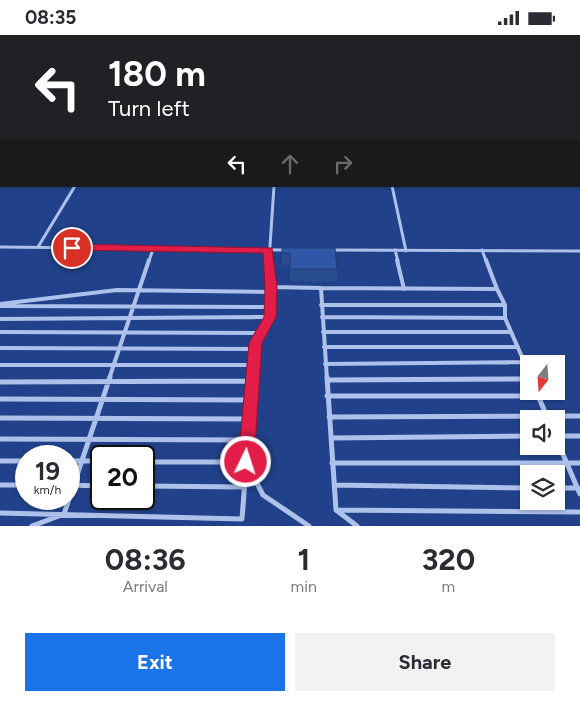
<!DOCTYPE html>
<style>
body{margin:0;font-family:Figtree,sans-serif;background:#f2f2f3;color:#2b2b33;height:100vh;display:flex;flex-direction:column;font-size:19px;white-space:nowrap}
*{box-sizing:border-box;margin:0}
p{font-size:16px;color:#7c7c81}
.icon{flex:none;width:28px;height:28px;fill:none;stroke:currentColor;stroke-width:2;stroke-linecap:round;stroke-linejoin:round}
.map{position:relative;height:491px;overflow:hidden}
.drawer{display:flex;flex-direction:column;background:#fff;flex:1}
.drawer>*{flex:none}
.guide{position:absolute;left:0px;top:0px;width:580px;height:152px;box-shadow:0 1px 4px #0004;background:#202124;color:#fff;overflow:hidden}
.needle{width:32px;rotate:197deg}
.buttons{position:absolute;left:520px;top:320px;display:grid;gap:10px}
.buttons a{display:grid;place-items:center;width:45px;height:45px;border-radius:0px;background:#fff;box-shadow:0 1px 4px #0004;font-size:25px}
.speed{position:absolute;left:15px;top:410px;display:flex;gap:10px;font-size:25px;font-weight:700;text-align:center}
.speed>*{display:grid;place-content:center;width:65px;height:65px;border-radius:50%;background:#fff;box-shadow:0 1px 4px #0004;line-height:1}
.speed small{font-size:12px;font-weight:400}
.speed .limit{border:2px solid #111;border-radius:8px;background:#fff;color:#111}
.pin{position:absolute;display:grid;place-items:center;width:42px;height:42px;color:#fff;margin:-21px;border:2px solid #fff;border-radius:50%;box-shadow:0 1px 5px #0007}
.me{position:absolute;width:55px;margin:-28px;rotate:4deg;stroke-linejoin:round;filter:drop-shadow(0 0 4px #0008)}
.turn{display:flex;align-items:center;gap:18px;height:105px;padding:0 25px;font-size:22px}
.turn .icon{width:65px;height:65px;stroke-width:2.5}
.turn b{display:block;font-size:35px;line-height:42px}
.lanes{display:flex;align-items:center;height:48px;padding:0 25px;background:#0003;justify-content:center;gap:25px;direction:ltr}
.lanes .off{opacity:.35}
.eta{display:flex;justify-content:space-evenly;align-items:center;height:85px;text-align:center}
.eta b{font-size:30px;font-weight:700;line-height:35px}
.action{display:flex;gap:10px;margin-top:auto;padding:10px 25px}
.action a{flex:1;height:58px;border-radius:0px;background:#1a73e8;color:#fff;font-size:20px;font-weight:700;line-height:58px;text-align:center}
.action a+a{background:#f2f2f3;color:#2b2b33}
.status{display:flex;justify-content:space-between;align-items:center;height:35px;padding:0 25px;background:#fff;direction:ltr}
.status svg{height:14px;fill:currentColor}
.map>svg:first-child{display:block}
</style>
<div class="status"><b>08:35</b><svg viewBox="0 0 49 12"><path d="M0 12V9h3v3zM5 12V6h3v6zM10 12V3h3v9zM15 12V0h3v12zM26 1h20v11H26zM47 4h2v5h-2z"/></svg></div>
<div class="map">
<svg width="580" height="491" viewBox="0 0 580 491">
<rect width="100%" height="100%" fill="#21428a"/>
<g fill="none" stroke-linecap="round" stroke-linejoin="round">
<path stroke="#adc1eb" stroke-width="2" d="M474 0 476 1
M578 0 580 2
M79 1 81 0"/>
<path stroke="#adc1eb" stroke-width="3" d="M392 151 406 216
M0 212 285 215
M38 212 75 151
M332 215 580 216
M395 215 398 226
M482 215 486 226
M149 226 153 214
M269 226 274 151"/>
<path stroke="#adc1eb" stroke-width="4" d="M397 225 404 254
M486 225 497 254
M271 252 321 253
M0 269 117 255 271 257
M321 270H505
M0 271 270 272
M322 282 505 283
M0 284 270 282
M0 297 261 298
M323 297H511
M324 312H518
M0 313 255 314
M325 329 524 327
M0 330H254
M109 344 149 225
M253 344 256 308 270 282 269 225
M327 344 321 253 497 254 505 270V283L529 338"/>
<path stroke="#adc1eb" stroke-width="5" d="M327 342 336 475 357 491
M327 345 529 344
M0 347 253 346
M536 356 548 384
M327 361H539
M0 364 251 365
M329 382 580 381
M0 383 249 384
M556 401H580
M331 403 529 401
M556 403 580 459
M0 404 248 405
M0 426H26
M69 426H101
M144 427H246L263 460 309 491
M332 428H580
M0 450H26
M69 450 101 451
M334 450 529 453
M144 451 244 452
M556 453H578
M337 475 580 477
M0 478 242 484 253 342
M32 491 64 479 110 342"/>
<path stroke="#adc1eb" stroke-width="2.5" d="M453 0 455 1"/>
<path fill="#d8e2f8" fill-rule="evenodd" d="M579 28H580V32H579Z
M579 89H580V93H579Z"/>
</g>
<path fill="#294b90" d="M0 0H64V1H1V7L0 5Z
M494 0H564V1H495Z
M579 47H580V64H579Z
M282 213 337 234V247L290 246V230H282Z"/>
<path fill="#223d75" d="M53 0H64V1H53Z"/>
<path fill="#3057a7" stroke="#223d75" d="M382 0H403V1H382Z
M579 47H580V55H579Z
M282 213H335L337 234H290V218H282Z"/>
<path fill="#e11d48" stroke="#92132f" d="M72 209 272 213 277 252 276 282 262 308 254 427 251 431 246 433 240 431 238 427 249 308 264 282 265 252 263 218 68 215V210Z"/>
</svg>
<div class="buttons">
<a><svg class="needle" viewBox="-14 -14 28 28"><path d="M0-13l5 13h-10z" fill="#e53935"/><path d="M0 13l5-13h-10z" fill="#7c7c81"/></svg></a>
<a><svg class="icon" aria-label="sound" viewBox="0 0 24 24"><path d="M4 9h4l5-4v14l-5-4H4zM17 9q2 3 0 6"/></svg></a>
<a><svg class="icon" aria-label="layers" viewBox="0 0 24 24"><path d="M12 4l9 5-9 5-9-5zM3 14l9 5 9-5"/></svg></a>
</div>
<div class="speed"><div>19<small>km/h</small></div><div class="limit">20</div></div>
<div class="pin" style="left:72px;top:213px;background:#d93025"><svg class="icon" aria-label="arrive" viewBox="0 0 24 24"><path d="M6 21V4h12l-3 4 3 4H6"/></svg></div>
<svg class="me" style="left:246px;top:427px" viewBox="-20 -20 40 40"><circle r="17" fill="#e11d48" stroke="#fff" stroke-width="3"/><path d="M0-11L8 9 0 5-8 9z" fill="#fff"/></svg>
<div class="guide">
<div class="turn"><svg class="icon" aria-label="left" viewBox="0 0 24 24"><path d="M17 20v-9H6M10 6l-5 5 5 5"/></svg><div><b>180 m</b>Turn left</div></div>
<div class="lanes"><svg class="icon" aria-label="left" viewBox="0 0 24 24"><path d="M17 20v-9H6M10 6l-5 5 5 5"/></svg><svg class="icon off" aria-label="ahead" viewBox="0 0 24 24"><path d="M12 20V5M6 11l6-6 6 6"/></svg><svg class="icon off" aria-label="right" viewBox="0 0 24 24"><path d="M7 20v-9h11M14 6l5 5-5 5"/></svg></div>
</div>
</div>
<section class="drawer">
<div class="eta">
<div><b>08:36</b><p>Arrival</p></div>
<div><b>1</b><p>min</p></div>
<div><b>320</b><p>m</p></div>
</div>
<div class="action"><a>Exit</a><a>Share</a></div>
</section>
